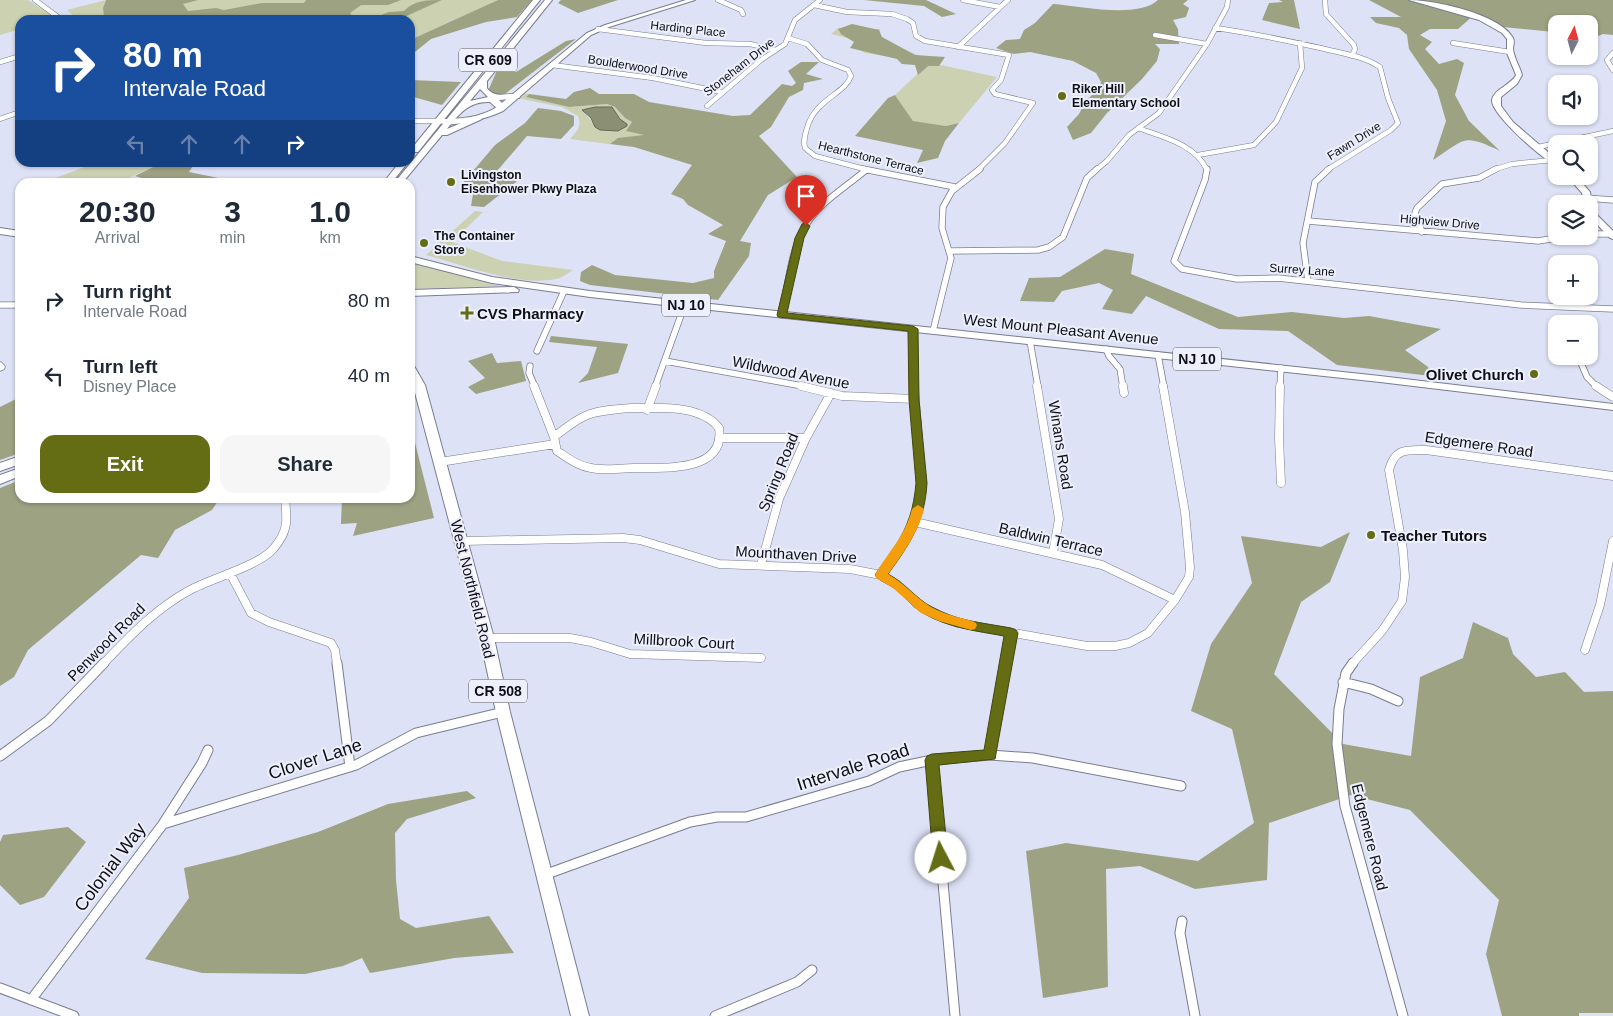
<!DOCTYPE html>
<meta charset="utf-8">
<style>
body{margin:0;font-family:Helvetica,sans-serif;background:#f6f6f7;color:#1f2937;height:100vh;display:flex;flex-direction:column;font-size:19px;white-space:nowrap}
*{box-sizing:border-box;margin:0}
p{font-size:16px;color:#747a83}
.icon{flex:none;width:28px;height:28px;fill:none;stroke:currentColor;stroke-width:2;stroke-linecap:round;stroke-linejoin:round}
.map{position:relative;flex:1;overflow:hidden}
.drawer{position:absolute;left:15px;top:178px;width:400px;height:325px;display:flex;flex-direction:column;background:#fff;border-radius:15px;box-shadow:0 1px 4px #0004}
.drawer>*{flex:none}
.banner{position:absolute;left:15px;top:15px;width:400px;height:152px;border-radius:15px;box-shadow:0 1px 4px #0004;background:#1a4fa0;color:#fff;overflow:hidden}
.needle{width:32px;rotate:6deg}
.buttons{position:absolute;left:1548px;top:15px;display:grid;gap:10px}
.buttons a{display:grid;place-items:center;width:50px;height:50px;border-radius:10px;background:#fff;box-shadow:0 1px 4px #0004;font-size:25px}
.pin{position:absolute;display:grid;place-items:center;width:42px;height:42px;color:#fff;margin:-51px -21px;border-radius:50% 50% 50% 0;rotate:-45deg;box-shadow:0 0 5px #0007}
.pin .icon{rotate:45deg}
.me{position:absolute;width:55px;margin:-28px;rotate:355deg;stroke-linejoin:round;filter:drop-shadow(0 0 4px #0008)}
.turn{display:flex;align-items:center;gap:18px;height:105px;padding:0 25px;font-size:22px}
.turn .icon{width:65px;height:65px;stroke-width:2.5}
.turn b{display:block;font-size:35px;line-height:42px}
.lanes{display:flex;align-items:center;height:48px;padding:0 25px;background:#0003;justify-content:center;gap:25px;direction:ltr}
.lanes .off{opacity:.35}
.eta{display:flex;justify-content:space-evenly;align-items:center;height:85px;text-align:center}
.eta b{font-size:30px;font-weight:800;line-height:35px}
.cta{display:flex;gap:10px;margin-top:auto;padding:10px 25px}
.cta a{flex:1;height:58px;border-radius:15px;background:#646d13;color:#fff;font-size:20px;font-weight:800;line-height:58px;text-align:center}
.cta a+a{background:#f6f6f7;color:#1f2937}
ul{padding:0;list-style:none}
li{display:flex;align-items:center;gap:15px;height:75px;padding:0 25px}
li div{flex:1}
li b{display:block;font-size:19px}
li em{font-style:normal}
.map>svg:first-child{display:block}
</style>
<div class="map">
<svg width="1613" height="1016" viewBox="0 0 1613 1016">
<rect width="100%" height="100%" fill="#dee2f6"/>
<path fill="#ccd1b1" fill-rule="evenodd" d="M0 0H28L54 17 47 20H20V29L0 35Z
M106 0 103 8 104 17 114 20H73L75 17 67 10Z
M124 0H439L395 20H132Z
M442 0H498L410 40V20H398Z
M838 28 880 29 879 37 936 64 997 77 959 123 946 126 913 121 895 95 929 63 865 53 856 48 855 40 831 34Z
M521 93 529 94 526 97 569 107 607 104 615 107 625 118 632 122 626 131 646 135 609 144 570 139C577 131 582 127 578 116L562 107 517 98ZM595 107 612 108 627 126 618 131 597 128 582 110Z
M95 163H161L120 182H45Z
M475 211 483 212 452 242 502 261 573 270C568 273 562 278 556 279 517 287 464 265 426 255Z
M412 263 500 286 410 289Z"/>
<path fill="#9da282" d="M106 0H198L183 4 188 11 216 8 224 10 262 3H304L306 0H401L388 5H361L350 13 354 19H371L389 12 404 11C414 0 428 0 442 0L398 20H114L104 18 103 8Z
M498 0H532L517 17 486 22 431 39 410 56V40Z
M561 0H618L578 13 558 3Z
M864 0H926L956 14 942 17 924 6Z
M1158 0H1188L1183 4 1189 8 1186 17 1173 20 1178 29 1179 44H1155L1160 49 1157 61 1142 79 1107 113 1091 133 1073 140 1067 127 1079 114 1085 102 1099 88 1101 82 1096 73 1073 61 1030 52 1014 54 996 48 1006 40 1020 39 1024 30 1035 23 1053 4C1080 6 1137 19 1158 0Z
M1279 0H1294L1300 29 1262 20 1269 3 1283 2Z
M1369 0H1613V35L1603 34 1589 40V24H1556V34L1554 32 1503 27 1474 15 1458 29H1430L1420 35 1432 42 1425 49 1439 64 1457 59 1464 63 1455 95 1469 121 1500 151C1462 133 1466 139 1433 160L1446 121 1437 90 1409 49 1407 35 1399 28 1376 23 1370 17H1401Z
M852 24 879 30 882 37 915 55 945 57 939 66H928L918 75 915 65 902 64 897 59 850 48 854 42 841 34 838 29Z
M576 39 501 97 488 91 498 68 516 72 566 41Z
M801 62H819L806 74 823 79 804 83 803 90 789 97 771 127 759 136 797 177 768 195 740 241 751 243 749 256 718 300 590 285 580 281 581 272 592 265 615 275 693 283 714 278V271L726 241 708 234 723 225 688 205 683 199 671 194 692 165 634 147 610 144 618 138 644 135 626 131 632 122 625 118 615 107 607 104 569 107 526 97 529 94 566 99 574 92 590 88 599 94H634L649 102 733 116 750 115 782 84 792 86 796 83 788 71Z
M410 80 461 82 442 105 410 96Z
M895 95 913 121 946 126 959 123 945 141 938 158 917 163 923 150 855 136 888 98Z
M538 108 561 111 574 116V125L561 139 527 136 497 171 520 179 484 207 471 206 473 194 462 184 495 145 525 123Z
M161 163H195L189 172 238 182H155L135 176Z
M1105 249 1134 254 1131 274 1238 317 1292 312 1344 318 1369 316 1441 329 1405 350 1428 367 1431 376 1337 365 1288 331 1219 329 1146 296 1132 314 1102 309 1113 290 1099 283 1062 291 1054 302 1020 301 1029 278 1060 277Z
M551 336 628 344 618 373 578 383 588 373 597 347 549 342Z
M492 353 497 363 521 361 526 381 476 394 468 387 485 378 468 361Z
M20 397V453L0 460V407Z
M413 435 434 518 353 536 357 523 341 524 342 498H410V456L414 454Z
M20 480V498H220L212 510 175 530 158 558 141 555 28 650 14 677 0 686V488Z
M1350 532 1330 582 1301 602 1274 674 1343 744 1411 756 1420 677 1463 658 1473 622 1508 638 1513 654 1536 677 1565 672 1584 692 1613 691V1013H1579V1016H1502L1486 954 1499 900 1410 810 1351 795 1269 823 1267 880 1195 889 1140 866 1106 869 1108 987 1043 998 1026 851 1066 843 1198 861 1254 823 1232 729 1191 711 1211 644 1252 583 1241 536 1321 547Z
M467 791 476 798 407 819 395 833 396 880 400 919 416 928 489 916 514 953 454 958 370 973 362 958 343 966 305 974 202 973 145 959 189 898 184 868 238 855 318 832 388 804Z
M68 827 86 842 44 897 20 905 0 885V842L3 835Z"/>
<path fill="#8a9071" stroke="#656956" d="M595 107H612L620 119 627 124V126L618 131 600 130 595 127 591 118 582 110Z"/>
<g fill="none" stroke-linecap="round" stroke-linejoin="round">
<defs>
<path id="street-far3" d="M35 0 62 20
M718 0 741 10 743 14
M963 0 1000 7
M1325 0 1326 14 1354 45 1355 49 1352 56
M814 5 847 12 892 14 907 19 913 23 916 36 925 41 1009 55 1001 80 992 90 995 94 1033 103 1005 143 978 170
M1215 28C1252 33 1289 41 1325 49 1344 54 1363 56 1380 67L1388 98 1398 123 1391 130 1327 170
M598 29 706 43 750 44 776 50
M1155 35 1207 44
M788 38 807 44 822 60 848 70 851 76C845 94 815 99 807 128 805 135 803 141 805 148L815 156 868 170
M1453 43 1510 52
M958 47 1008 0
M1613 53 1607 60 1613 70
M0 62 20 56
M552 65 653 78 722 92
M707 106 761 60 785 44 795 20 820 0
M0 119 20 112
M410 121H439
M1138 128C1163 137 1195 144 1207 170
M1538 147 1613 131
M1198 155 1254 145 1276 122 1302 68 1300 43
M1096 170 1107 161 1129 135 1159 113 1207 44 1227 7 1228 0
M1493 170 1512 164 1553 160"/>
<path id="street-far2" d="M863 169 955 187
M1207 169 1205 180 1174 261 1182 269 1237 279 1278 278 1521 305 1613 309
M1586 198 1613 200
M1308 221 1538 241 1569 236
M1422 232 1415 213 1417 208 1442 184 1479 178 1496 169
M1589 234H1611
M950 251 1038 250 1049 247 1063 237 1087 178 1097 169
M1308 281 1303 243 1315 182 1329 169
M0 305H20
M782 315C788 286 790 251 806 225 820 202 846 187 866 170
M913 329 914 387
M933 331 951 258 942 228 943 207 952 191 980 169
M1030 341 1038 387
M1106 349 1109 356 1120 369 1123 387
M537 351 564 291
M1158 355 1164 387
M1578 356 1587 377 1597 387
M665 361 808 387
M0 365 2 367 0 368
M530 366 529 373 535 387
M655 387 685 304
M1280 387 1281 368"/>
<path id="street-far1" d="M534 386 554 437
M801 386 842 396 914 399
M1037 386 1059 519 1053 553
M1123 386 1124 393
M1280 386 1279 438 1281 483
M1596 386 1613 397
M631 408C658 408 701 404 719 428 726 473 661 468 634 468 620 468 604 471 591 468 578 466 568 458 557 451L554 437C585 412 592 411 631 408Z
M647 410 656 386
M719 438H806
M440 462 555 444
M915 522 1102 565 1175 600
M462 541 623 538 640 540 719 564 850 569 881 575 898 585 925 609 958 623 1087 646H1115L1129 643 1148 633 1175 600 1189 577 1190 567 1185 512 1163 386
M761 565 779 499 806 438 831 393
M230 573 251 613 269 622 331 643 335 650 337 664
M881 575C902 546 918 519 922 483L914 386
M487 638H570L591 642 630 654 761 658
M1585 650 1600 605 1613 541
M103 664C130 636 155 609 190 590 210 579 261 565 274 548 289 530 287 520 285 498
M1006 664 1011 633
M1352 664 1382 631 1402 601 1405 577 1403 550 1389 470C1395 448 1406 450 1426 450L1613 476"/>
<path id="street" d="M337 663 350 767
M1353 663 1346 673 1339 709 1337 744 1345 806 1403 1016
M1343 682 1371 689 1398 701
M990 755 1006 663
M0 756 48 721 104 663
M932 760 955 1016
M163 824 356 765 416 733 503 712
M544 875 690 822 717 817H746L869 781 899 767 932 760 990 755 1033 758 1181 786
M1182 921 1180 933 1195 1016
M0 988 74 1016
M31 1000 163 824 202 763 208 750
M715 1016 797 982 812 970"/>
<path id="secondary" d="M686 0H695L609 27 591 35 503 111C488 118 449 130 435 121L439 119C460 119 479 118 497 107L587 33 605 25Z
M1409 0C1434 0 1500 14 1513 38 1515 42 1513 45 1513 49 1514 58 1520 67 1522 75L1517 84 1501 97V106L1513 122 1556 159V165C1544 161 1491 114 1492 100 1494 89 1511 85 1516 75L1507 53V39L1502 33 1479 20Z
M1567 176H1576L1590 192 1592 204 1597 215 1613 231V239L1610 238 1589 216V204H1584L1582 193Z"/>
<path id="primary" d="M533 0H540L418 152H412V148Z
M545 0H552L487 81V88C497 101 510 90 520 96L519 98 499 100 503 104 504 109 500 111 490 102C469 101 459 114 447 129L475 117 482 119 447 135H442L403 182H395ZM480 89 488 97 470 101Z
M401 163 405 166 392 182H384L398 164Z
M0 228 20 231V237L0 234Z
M410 256 492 277 590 291 1380 376 1613 404V410L1380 382 590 297 492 283 410 262Z
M514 287 519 290 518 292 410 296V290Z
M410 365 414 366 425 385 494 638 510 712 589 1016H571L496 712 480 638 413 385 410 378Z
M20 456V464L0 471V463Z
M20 468V476L0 484V475Z"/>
</defs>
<use href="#street-far3" stroke="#797d8f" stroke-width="5.5"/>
<use href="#street-far2" stroke="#797d8f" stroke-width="7"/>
<use href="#street-far1" stroke="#797d8f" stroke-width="9"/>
<use href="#street" stroke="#797d8f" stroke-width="11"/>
<use href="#secondary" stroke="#797d8f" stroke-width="2"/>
<use href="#primary" stroke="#797d8f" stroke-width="2"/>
<use href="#street-far3" stroke="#fff" stroke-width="4.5"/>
<use href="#street-far2" stroke="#fff" stroke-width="5.5"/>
<use href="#street-far1" stroke="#fff" stroke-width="8"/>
<use href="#street" stroke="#fff" stroke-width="9"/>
<use href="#secondary" fill="#fff" fill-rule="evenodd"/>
<use href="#primary" fill="#fff" fill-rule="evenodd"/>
</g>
<path fill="#646d13" stroke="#41470c" d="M806 223 810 226 804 238 787 313 913 326 918 329 919 400 927 483C925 521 910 544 888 574 905 583 916 599 932 607 956 621 984 623 1011 628L1016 630 1018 633 995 759 939 765 948 858 946 863 941 865 935 863 933 858 925 760 927 756 932 754 984 750 1004 636C977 631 948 628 923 613 912 607 904 595 894 588 887 583 879 581 875 575 881 565 890 556 896 546 908 527 914 507 916 483L909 400 908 331 778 317 777 315 795 238 802 224Z"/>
<path fill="#f59e0b" d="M918 505 924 509C918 533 903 554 888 574 904 583 916 598 931 607 945 615 960 617 975 622L977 625 975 629 971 630 939 621 921 613 893 588 876 578 875 575C888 552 906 535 912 509Z"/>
<g fill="#646d13" stroke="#edf0fc" stroke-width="2">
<circle cx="1062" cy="96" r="5"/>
<circle cx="451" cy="182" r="5"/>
<circle cx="424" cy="243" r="5"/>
<path d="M464.5 305.5h5v5h5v5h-5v5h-5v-5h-5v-5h5z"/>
<circle cx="1534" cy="374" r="5"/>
<circle cx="1371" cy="535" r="5"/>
</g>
<g text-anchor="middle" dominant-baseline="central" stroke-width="4" stroke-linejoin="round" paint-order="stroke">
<g font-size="12" fill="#0e0f16" stroke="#edf0fc">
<text transform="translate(688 29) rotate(6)">Harding Place</text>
<text transform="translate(638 67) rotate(9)">Boulderwood Drive</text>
<text transform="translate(739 67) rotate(-38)">Stoneham Drive</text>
<text transform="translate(1354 141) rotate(-32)">Fawn Drive</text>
<text transform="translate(871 158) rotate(14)">Hearthstone Terrace</text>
<text transform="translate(1440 222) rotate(5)">Highview Drive</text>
<text transform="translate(1302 270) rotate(4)">Surrey Lane</text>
</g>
<g font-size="12" font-weight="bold" fill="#0e0f16" stroke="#edf0fc" text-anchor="start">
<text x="1072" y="89">Riker Hill<tspan x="1072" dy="14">Elementary School</tspan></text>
<text x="461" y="175">Livingston<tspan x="461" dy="14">Eisenhower Pkwy Plaza</tspan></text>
<text x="434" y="236">The Container<tspan x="434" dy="14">Store</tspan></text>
</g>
<g fill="#edf0fc" stroke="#51525b" stroke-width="1">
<rect x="459" y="48.5" width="58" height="23" rx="4"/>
<rect x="662" y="293.5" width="48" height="23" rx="4"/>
<rect x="1173" y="347.5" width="48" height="23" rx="4"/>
<rect x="469" y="679.5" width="58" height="23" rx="4"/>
</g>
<g font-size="14" font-weight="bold" fill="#0e0f16">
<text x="488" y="60">CR 609</text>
<text x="686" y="305">NJ 10</text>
<text x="1197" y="359">NJ 10</text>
<text x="498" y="691">CR 508</text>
</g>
<g font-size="15" font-weight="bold" fill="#0e0f16" stroke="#edf0fc" text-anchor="start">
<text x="477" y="313">CVS Pharmacy</text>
<text x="1524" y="374" text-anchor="end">Olivet Church</text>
<text x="1381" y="535">Teacher Tutors</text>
</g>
<g font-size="15" fill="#0e0f16" stroke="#edf0fc">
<text transform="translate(1061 329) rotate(6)">West Mount Pleasant Avenue</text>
<text transform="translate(791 372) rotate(11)">Wildwood Avenue</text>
<text transform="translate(1479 444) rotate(8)">Edgemere Road</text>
<text transform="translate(1061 445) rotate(81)">Winans Road</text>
<text transform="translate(778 472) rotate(-68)">Spring Road</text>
<text transform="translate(1051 539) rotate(13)">Baldwin Terrace</text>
<text transform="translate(796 554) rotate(3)">Mounthaven Drive</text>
<text transform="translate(473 589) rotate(76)">West Northfield Road</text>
<text transform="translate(684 641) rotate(3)">Millbrook Court</text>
<text transform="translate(106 642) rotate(-45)">Penwood Road</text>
<text transform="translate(1370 837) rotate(76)">Edgemere Road</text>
</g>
<g font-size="18" fill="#0e0f16" stroke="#edf0fc">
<text transform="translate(315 759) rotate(-18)">Clover Lane</text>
<text transform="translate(853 767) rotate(-18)">Intervale Road</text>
<text transform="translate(110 867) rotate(-53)">Colonial Way</text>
</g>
</g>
</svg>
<div class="buttons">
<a><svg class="needle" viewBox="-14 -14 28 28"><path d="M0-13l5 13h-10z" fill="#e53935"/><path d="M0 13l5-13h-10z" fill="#747a83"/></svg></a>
<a><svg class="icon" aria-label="sound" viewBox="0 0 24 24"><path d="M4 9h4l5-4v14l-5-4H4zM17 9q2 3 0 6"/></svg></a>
<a><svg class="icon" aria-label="search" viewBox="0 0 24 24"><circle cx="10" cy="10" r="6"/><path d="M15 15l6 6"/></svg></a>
<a><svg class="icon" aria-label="layers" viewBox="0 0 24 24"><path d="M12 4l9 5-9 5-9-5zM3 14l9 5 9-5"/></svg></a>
<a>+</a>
<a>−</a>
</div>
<div class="pin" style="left:806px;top:226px;background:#d93025"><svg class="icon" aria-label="arrive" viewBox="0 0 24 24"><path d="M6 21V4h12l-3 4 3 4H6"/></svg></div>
<svg class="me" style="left:941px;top:858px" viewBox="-20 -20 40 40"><circle r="19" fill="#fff"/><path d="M0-13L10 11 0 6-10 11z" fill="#646d13"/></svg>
<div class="banner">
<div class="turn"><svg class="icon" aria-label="right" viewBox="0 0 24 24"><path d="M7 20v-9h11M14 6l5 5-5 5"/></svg><div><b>80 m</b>Intervale Road</div></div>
<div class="lanes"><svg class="icon off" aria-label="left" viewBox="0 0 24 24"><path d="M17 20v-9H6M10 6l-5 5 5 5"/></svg><svg class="icon off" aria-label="ahead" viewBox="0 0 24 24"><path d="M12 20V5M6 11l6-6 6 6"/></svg><svg class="icon off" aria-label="ahead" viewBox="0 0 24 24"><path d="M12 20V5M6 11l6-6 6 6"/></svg><svg class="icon" aria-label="right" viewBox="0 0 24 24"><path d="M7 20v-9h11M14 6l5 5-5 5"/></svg></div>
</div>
<section class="drawer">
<div class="eta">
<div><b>20:30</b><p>Arrival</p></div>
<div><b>3</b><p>min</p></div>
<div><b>1.0</b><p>km</p></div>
</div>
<ul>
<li><svg class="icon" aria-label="right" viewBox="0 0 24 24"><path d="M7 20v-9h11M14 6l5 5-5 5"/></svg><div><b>Turn right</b><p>Intervale Road</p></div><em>80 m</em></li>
<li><svg class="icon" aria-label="left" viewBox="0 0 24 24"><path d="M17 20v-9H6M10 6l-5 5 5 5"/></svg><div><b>Turn left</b><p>Disney Place</p></div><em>40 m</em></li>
</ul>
<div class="cta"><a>Exit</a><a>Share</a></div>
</section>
</div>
